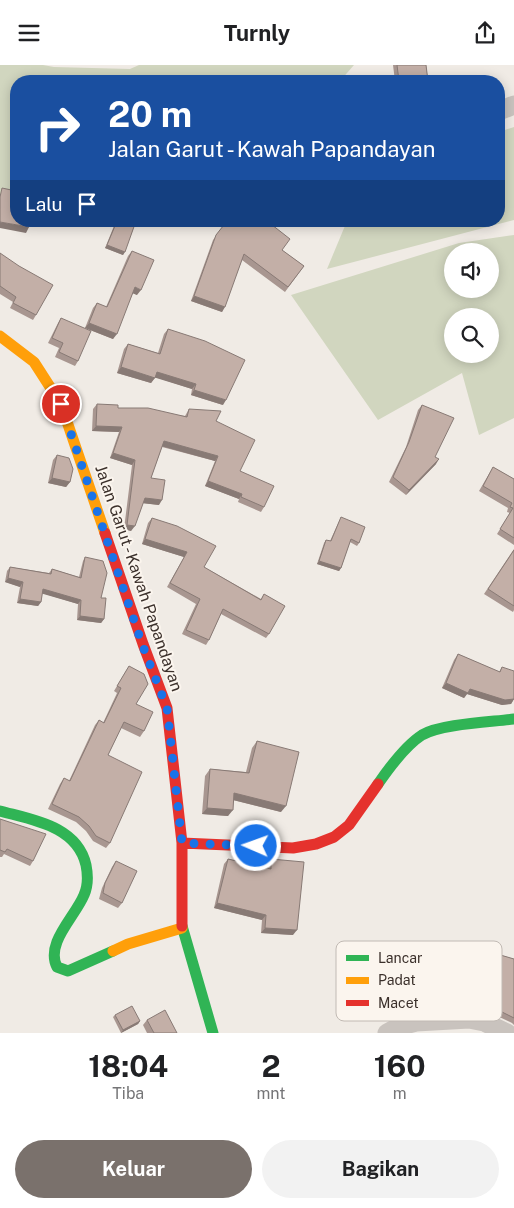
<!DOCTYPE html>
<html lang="id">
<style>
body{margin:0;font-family:"Public Sans",sans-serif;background:#f2f2f2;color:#202124;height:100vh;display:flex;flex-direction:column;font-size:19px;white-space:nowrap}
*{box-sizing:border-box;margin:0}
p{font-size:16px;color:#757577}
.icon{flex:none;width:28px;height:28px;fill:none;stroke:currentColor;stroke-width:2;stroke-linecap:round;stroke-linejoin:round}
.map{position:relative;height:968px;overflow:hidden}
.drawer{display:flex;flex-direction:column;background:#fff;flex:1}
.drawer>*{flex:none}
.hud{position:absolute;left:10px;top:10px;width:495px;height:152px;border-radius:20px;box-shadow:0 2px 12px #0003;background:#1a4fa0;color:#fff;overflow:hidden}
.buttons{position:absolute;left:444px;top:178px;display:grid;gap:10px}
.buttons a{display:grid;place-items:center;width:55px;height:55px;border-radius:50%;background:#fff;box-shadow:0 2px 12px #0003;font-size:25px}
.pin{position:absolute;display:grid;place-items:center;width:42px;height:42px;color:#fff;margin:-21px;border:2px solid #fff;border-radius:50%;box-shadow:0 1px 5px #0007}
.me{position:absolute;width:55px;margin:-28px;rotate:272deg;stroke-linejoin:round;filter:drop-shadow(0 0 4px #0008)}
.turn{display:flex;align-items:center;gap:18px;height:105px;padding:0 15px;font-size:22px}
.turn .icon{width:65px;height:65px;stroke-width:2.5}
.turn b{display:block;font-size:35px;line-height:42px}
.then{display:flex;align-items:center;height:48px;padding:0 15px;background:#0003;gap:10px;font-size:19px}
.eta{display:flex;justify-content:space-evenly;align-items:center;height:85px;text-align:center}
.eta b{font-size:30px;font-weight:700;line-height:35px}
.cta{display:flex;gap:10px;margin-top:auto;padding:10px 15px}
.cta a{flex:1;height:58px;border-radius:30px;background:#7a716c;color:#fff;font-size:20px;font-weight:700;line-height:58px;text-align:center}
.cta a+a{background:#f2f2f2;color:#202124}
header{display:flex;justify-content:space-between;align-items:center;height:65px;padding:0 15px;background:#fff;font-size:22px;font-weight:700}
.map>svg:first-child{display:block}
</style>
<header><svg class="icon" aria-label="menu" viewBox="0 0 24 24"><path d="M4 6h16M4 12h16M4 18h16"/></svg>Turnly<svg class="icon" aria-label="share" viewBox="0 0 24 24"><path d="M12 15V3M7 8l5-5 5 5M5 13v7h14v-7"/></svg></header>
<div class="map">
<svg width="514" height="968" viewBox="0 0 514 968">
<rect width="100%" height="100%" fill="#f0ebe5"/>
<path fill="#d1d6bf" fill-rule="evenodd" d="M0 0H43L54 2 130 4 139 0H354L340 16H16V125L0 137Z
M514 62V155L327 204 347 156H499V67Z
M514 170V353L479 370 462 308 378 355 291 230 459 178ZM490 186V224H452V186ZM490 251V289H452V251Z"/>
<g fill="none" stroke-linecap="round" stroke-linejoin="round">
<path stroke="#c9c3be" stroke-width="19" d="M499 46 514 40
M387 968 398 962 416 957 469 954 484 957 507 968"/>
<path stroke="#30b455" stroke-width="11" d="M378 719C389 703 405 681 422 670 440 659 491 657 514 654
M0 746C33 755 77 761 86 800 88 810 88 821 84 830 75 852 45 878 57 902L68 906 113 886
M182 861 213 968"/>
<path stroke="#ff9f0a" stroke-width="11" d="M0 271 34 297 61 339 105 468
M113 886 128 879 182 863"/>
<path stroke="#e5322d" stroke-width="11" d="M105 468 143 579 167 643 182 778V861
M182 778 293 783 316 779 334 772 349 760 378 719"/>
</g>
<path fill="#a89690" d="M393 0H426L428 16H395Z
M116 156H136L123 190 105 183Z
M227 156 244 158V156H267L282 185 304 201 285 227 242 195 222 247 191 236 213 175Z
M132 186 137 230 133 228 113 274 85 263 93 243 97 238 106 242 128 191Z
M0 188 36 250 33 255 10 243 13 237 0 229Z
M61 253 78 296 75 301 55 292 59 283 48 278 58 258Z
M168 264 223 340 191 330 192 324 155 312 151 318 117 308 124 284 128 279 158 288 164 269Z
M97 339 118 343 185 351 189 344 216 356 240 406 264 442 261 447 238 437 239 434 205 421 215 396 162 382 151 413 159 440 143 438 131 466 124 464 132 400 110 393 119 367 92 366 93 344Z
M422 340 435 392 436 399 406 430 389 417 406 382 418 345Z
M57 390 70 417 66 422 48 418 53 395Z
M493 402 514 414V480L497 469 510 448 507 447 508 443 479 426Z
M341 452 359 478 357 481 350 477 341 503 339 506 317 499 324 478 326 475 330 476Z
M152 453 204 502 261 534 264 529 269 569 266 573 221 549 209 575 206 580 182 569 196 539 167 522 184 492 142 479 148 458Z
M514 484V545L513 547 484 529Z
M85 492 101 533 104 554 101 558 77 555 78 539 42 528 41 537 38 541 17 538 20 522 5 517 7 506 10 502 49 508 52 504 79 512 83 496Z
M458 589 499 607 502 602 514 634 511 639 502 640 467 629 464 633 442 623 454 595Z
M129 601 136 639 144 666 140 672 121 663 108 690 110 778 106 783 93 776 86 766 76 757 48 744 60 719 64 713 69 716 95 660 99 655 103 658 117 628 114 626Z
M257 676 281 747 233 735 228 751 202 749 205 711 210 704 246 707 252 683Z
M0 754 33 796 30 801 4 789 2 792H0Z
M228 794 267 803 268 800 271 794 293 870 261 868 262 855 214 843 224 799Z
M116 796 122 838 118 843 99 834 102 823 112 802Z
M497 889 514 894V960L512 958 493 949 495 939 480 941 494 893Z
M393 903 421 908 469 937 466 942 434 945 433 939 419 946 395 951 385 956 390 908Z
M115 950 140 956 138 959 121 968 113 952Z
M147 955 177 968H147L143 960Z"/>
<path fill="#887a75" d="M0 157 29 162 26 168 0 163Z
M107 180 125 187 123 190 105 183Z
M135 222 141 225 137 230 132 228Z
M194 231 225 242 222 247 191 236Z
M89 258 117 269 113 274 85 263Z
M121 302 155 313 151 318 117 308Z
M157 307 196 319 192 324 153 312Z
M194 325 226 335 223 340 191 330Z
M96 361 122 362 119 367 92 366Z
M164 376 218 391 215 396 161 381Z
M113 388 135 395 132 400 110 393Z
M439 394 436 399 406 430 409 425Z
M52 413 70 417 66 422 48 418Z
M208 416 242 429 239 434 205 421Z
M145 433 162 435 159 440 141 438Z
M127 460 135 461 131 466 124 464Z
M145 474 187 487 184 492 142 479Z
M319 496 341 503 339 506 317 499Z
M8 513 23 517 20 522 5 517Z
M43 524 81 535 78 539 40 528Z
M20 534 41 537 38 541 17 538Z
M80 551 104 554 101 558 77 555Z
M446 618 470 624 514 634 511 639 502 640 467 629 464 633 442 623Z
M234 728 286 741 281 747 229 734Z
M207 743 233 745 228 751 202 749Z
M217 838 266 850 262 855 214 843Z
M265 863 297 865 293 870 261 868Z
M437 934 433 939 419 946 395 951 385 956 388 951 398 946Z
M498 935 495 939 480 941 483 936Z
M469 937 466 942 434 945 438 940Z
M140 956 138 959 121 968 123 965Z"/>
<path fill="#c3afa7" stroke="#887a75" d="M397 0H426L428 16H399Z
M442 11 444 16H432Z
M2 123 16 126V156H30L29 162 0 157V132Z
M117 156H136L125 187 107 180Z
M227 156H242L245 158 246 156H267L290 174 282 185 304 201 288 222 244 189 225 242 194 231 216 170Z
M132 186 154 195 141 225 135 222 117 269 89 258 97 238 107 242Z
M0 188 19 201 53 220 36 250 13 238 16 232 0 221Z
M61 253 91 266 78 296 59 287 63 278 52 273Z
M168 264 205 276 245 295 226 335 194 325 196 319 157 307 155 313 121 302 128 279 160 289Z
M97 339 118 340V343H148L187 352 189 344 221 346 216 356 255 375 240 406 274 421 264 442 241 432 242 429 208 416 218 391 164 376 151 413 165 415 162 435 145 433 135 461 127 460 135 395 113 388 122 362 96 361Z
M422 340 454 353 435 392 439 394 409 425 393 412 409 377Z
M57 390 69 393 73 404 70 417 52 413Z
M493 402 514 414V473L500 464 513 443 510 442 512 438 483 421Z
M341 452 365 462 359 478 351 474 341 503 319 496 326 475 331 476Z
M152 453 177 461 216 481 204 502 261 535 264 529 285 541 269 569 223 544 209 575 186 565 200 534 170 518 187 487 145 474Z
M514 485V541L488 524Z
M85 492 103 496 107 508 101 533H106L104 554 80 551 81 535 43 524 41 537 20 534 23 517 8 513 10 502 51 509 52 504 81 513Z
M458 589 500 607 502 602 514 606V634L505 635 470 624 468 628 446 618Z
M129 601 144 609 148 619 136 639 153 647 144 666 124 657 108 690 142 707 110 778 96 771 89 761 79 752 52 739 64 713 70 716 99 655 104 658 121 623 117 621Z
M257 676 299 687 286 741 234 728 233 745 207 743 210 704 249 708Z
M0 754 46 769 33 796 7 784 5 787 0 785Z
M228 794 271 804V794L304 797 297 865 265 863 266 850 217 838Z
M116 796 137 806 122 838 103 828 105 818Z
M497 889 514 894V953L496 944 498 935 483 936Z
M132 941 140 956 123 965 115 950Z
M165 945 177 968H154L147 955Z"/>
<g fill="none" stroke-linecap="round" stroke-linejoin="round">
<path stroke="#1a73e8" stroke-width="9" stroke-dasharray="0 16.2" d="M61 339 142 579 167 643 182 778 256 781"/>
</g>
<g text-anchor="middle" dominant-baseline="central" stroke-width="4" stroke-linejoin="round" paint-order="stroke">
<g font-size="16" fill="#3b302b" stroke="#fbf5ee">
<text transform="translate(139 513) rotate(71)">Jalan Garut - Kawah Papandayan</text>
</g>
</g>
<rect x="336" y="876" width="166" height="80" rx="8" fill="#fbf5ee" stroke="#c1bab4" stroke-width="1"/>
<rect x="346" y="890" width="23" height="6" fill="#30b455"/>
<rect x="346" y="912" width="23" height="7" fill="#ff9f0a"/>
<rect x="346" y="935" width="23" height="6" fill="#e5322d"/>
<g font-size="14" fill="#3b302b">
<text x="378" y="898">Lancar</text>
<text x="378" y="920">Padat</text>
<text x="378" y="943">Macet</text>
</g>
</svg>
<div class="buttons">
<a><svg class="icon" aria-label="sound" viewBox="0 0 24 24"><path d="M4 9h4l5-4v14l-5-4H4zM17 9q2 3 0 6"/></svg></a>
<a><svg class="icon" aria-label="search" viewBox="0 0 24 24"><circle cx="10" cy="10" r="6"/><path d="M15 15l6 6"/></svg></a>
</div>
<div class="pin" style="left:61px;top:339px;background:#d93025"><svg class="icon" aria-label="arrive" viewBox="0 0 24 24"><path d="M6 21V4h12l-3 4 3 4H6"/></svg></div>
<svg class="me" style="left:256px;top:781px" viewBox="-20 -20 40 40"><circle r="17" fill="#1a73e8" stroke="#fff" stroke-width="3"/><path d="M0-11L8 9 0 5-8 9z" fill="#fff"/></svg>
<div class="hud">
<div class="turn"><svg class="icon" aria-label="right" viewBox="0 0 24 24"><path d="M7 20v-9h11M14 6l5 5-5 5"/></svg><div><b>20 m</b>Jalan Garut - Kawah Papandayan</div></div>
<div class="then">Lalu<svg class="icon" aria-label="arrive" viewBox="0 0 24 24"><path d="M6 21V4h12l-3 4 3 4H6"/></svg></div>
</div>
</div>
<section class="drawer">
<div class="eta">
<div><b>18:04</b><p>Tiba</p></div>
<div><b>2</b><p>mnt</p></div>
<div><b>160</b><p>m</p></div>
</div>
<div class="cta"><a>Keluar</a><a>Bagikan</a></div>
</section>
